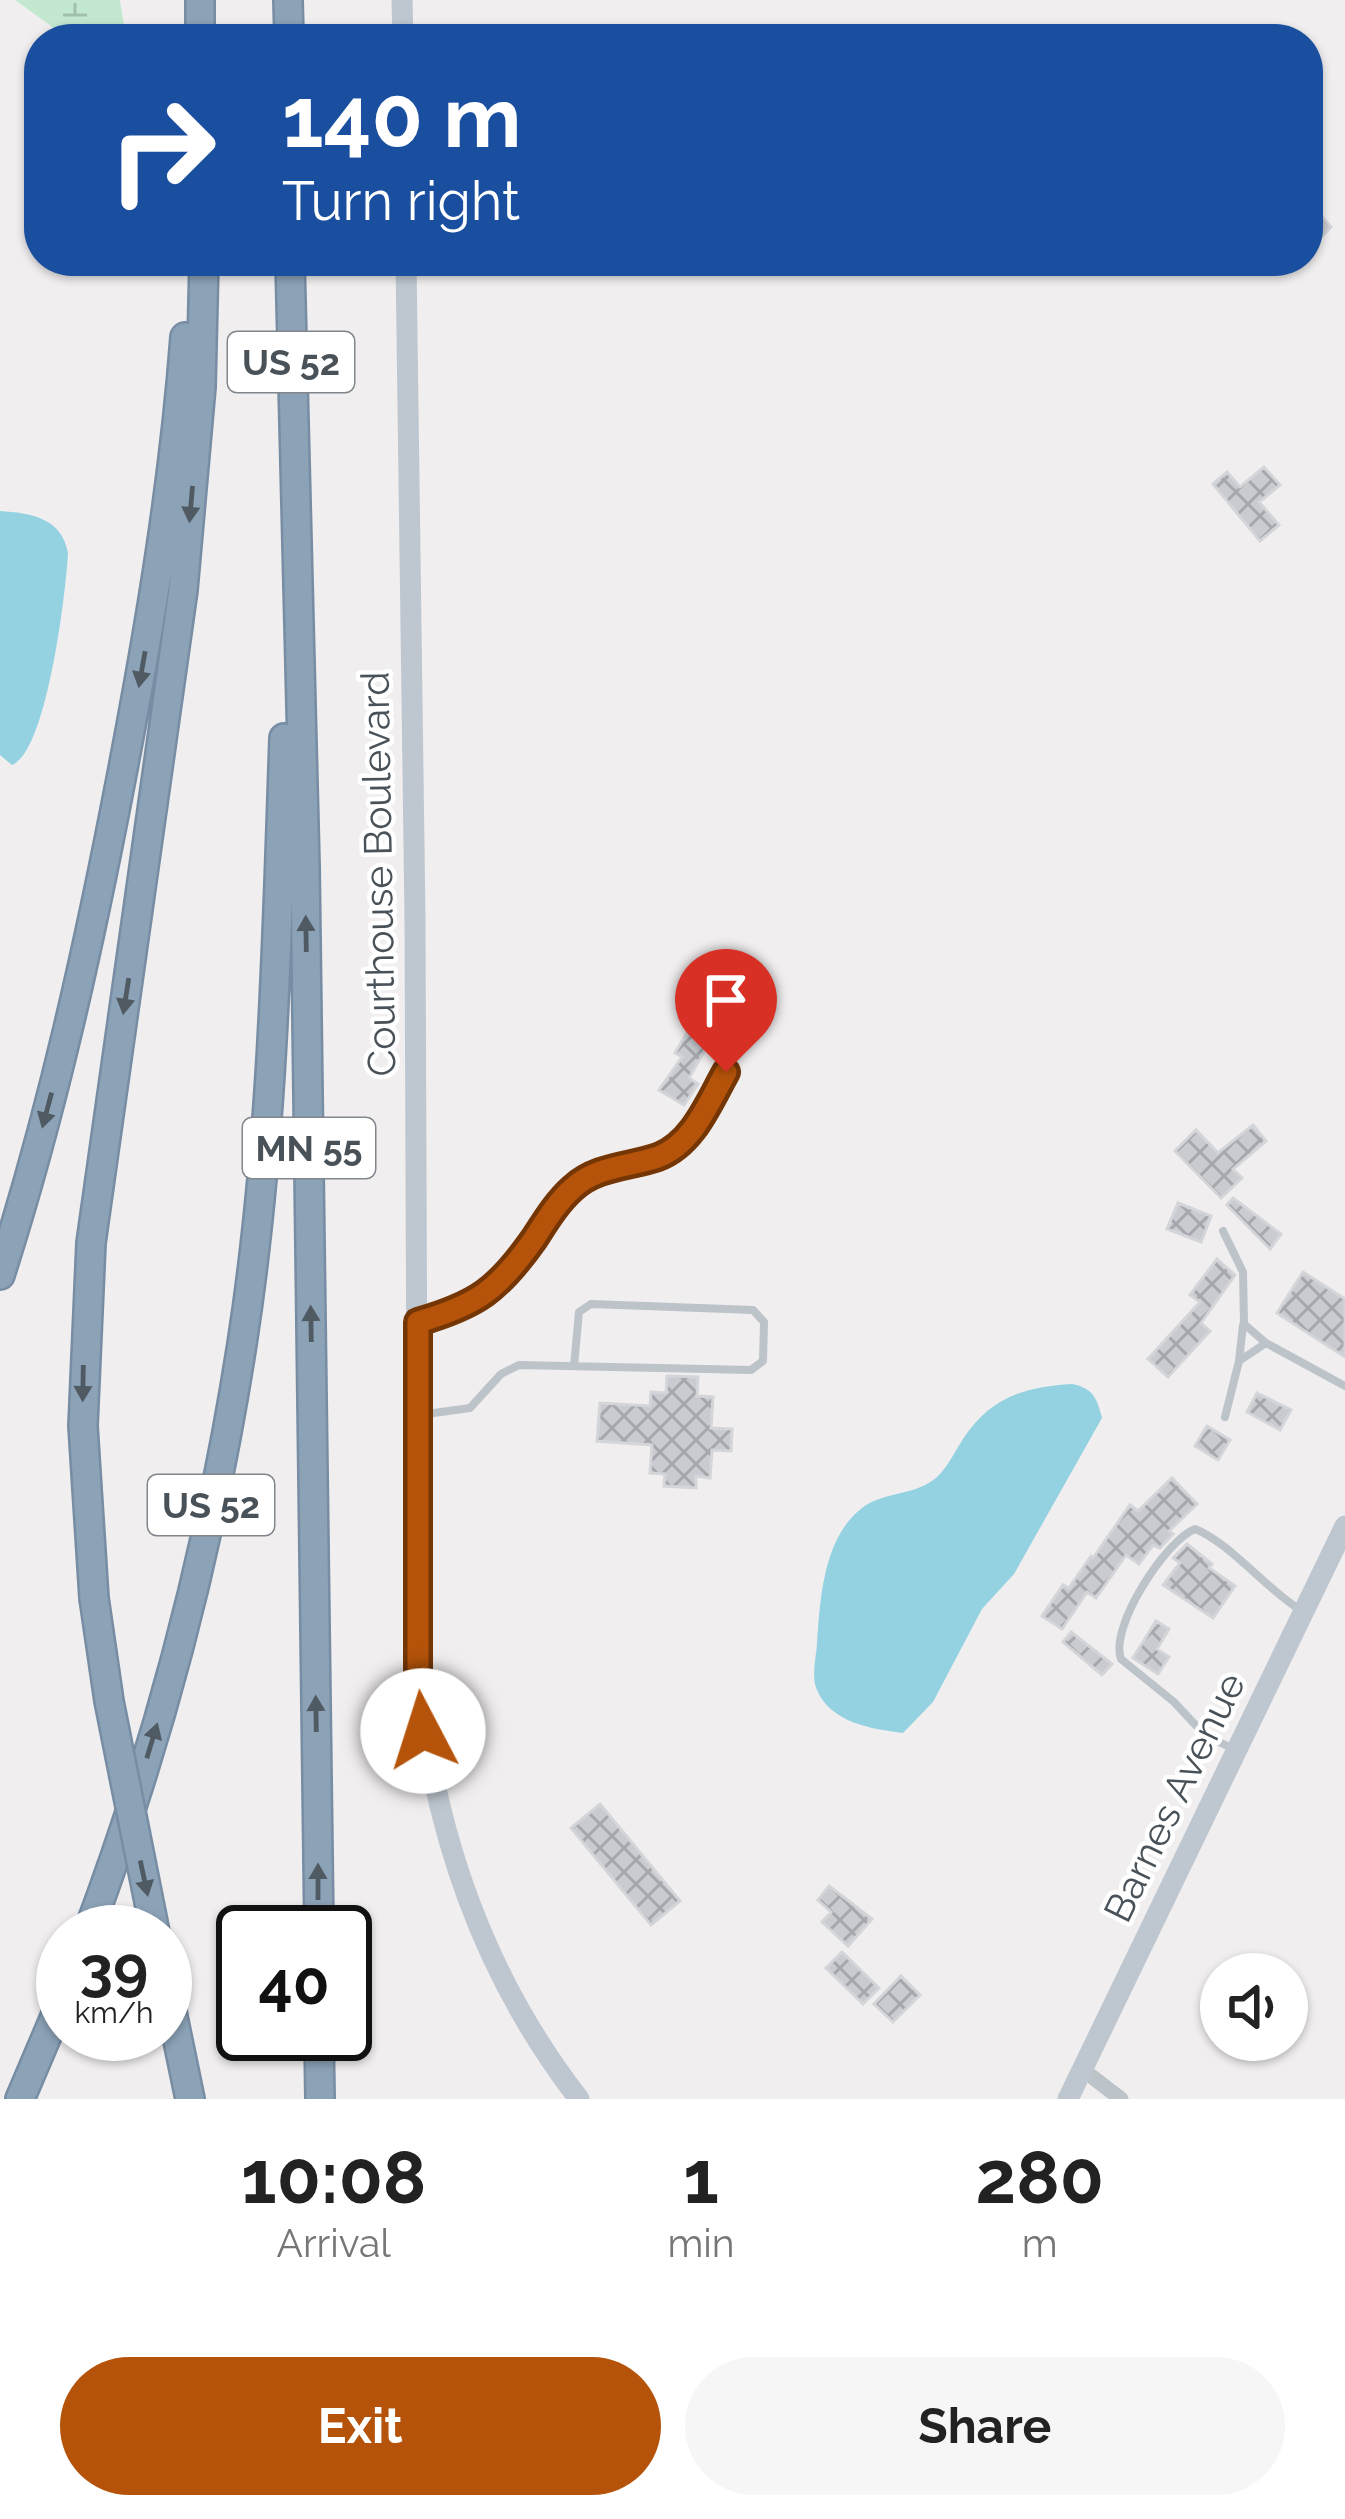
<!DOCTYPE html>
<style>
body{margin:0;font-family:Raleway,sans-serif;background:#f6f6f6;color:#222;height:100vh;display:flex;flex-direction:column;font-size:45px;white-space:nowrap}
*{box-sizing:border-box;margin:0}
p{font-size:39px;color:#767676}
.icon{flex:none;width:66px;height:66px;fill:none;stroke:currentColor;stroke-width:2;stroke-linecap:round;stroke-linejoin:round}
.map{position:relative;height:2099px;overflow:hidden}
.drawer{display:flex;flex-direction:column;background:#fff;flex:1}
.drawer>*{flex:none}
.hud{position:absolute;left:24px;top:24px;width:1299px;height:252px;border-radius:48px;box-shadow:0 3px 9px #0004;background:#1a4fa0;color:#fff;overflow:hidden}
.buttons{position:absolute;left:1200px;top:1953px;display:grid;gap:24px}
.buttons a{display:grid;place-items:center;width:108px;height:108px;border-radius:50%;background:#fff;box-shadow:0 3px 9px #0004;font-size:60px}
.speed{position:absolute;left:36px;top:1905px;display:flex;gap:24px;font-size:60px;font-weight:700;text-align:center}
.speed>*{display:grid;place-content:center;width:156px;height:156px;border-radius:50%;background:#fff;box-shadow:0 3px 9px #0004;line-height:1}
.speed small{font-size:30px;font-weight:400}
.speed .limit{border:6px solid #111;border-radius:18px;background:#fff;color:#111}
.pin{position:absolute;display:grid;place-items:center;width:102px;height:102px;color:#fff;margin:-123px -51px;border-radius:50% 50% 50% 0;rotate:-45deg;box-shadow:0 0 12px #0007}
.pin .icon{rotate:45deg}
.me{position:absolute;width:132px;margin:-66px;rotate:355deg;stroke-linejoin:round;filter:drop-shadow(0 0 9px #0008)}
.turn{display:flex;align-items:center;gap:42px;height:252px;padding:0 60px;font-size:54px}
.turn .icon{width:156px;height:156px;stroke-width:2.5}
.turn b{display:block;font-size:84px;line-height:102px}
.eta{display:flex;justify-content:space-evenly;align-items:center;height:204px;text-align:center}
.eta b{font-size:72px;font-weight:700;line-height:84px}
.button{display:flex;gap:24px;margin-top:auto;padding:24px 60px}
.button a{flex:1;height:138px;border-radius:72px;background:#b45309;color:#fff;font-size:48px;font-weight:700;line-height:138px;text-align:center}
.button a+a{background:#f6f6f6;color:#222}
.map>svg:first-child{display:block}
</style>
<div class="map">
<svg width="1345" height="2099" viewBox="0 0 1345 2099">
<defs>
<pattern id="wetland-marsh" width="20" height="14" patternUnits="userSpaceOnUse" patternTransform="scale(3)"><rect width="20" height="14" fill="#c2e9d0"/><path d="M1 5h8M5 5V1M11 12h8M15 12V8" fill="none" stroke="#a0bfac"/></pattern>
<pattern id="building-cross-hatch" width="8" height="8" patternUnits="userSpaceOnUse" patternTransform="scale(3)"><rect width="8" height="8" fill="#c9cbd0"/><path d="M0 0l8 8M0 8l8-8" fill="none" stroke="#a5a7ac"/></pattern>
</defs>
<rect width="100%" height="100%" fill="#f1eeef"/>
<path fill="url(#wetland-marsh)" d="M15 0H120L126 39H69Z"/>
<path fill="#94d2e1" d="M0 511C31 513 62 518 68 553 66 592 47 752 12 765L0 755Z
M1072 1384C1093 1388 1097 1398 1102 1418L1014 1574 982 1609 933 1702 903 1733C872 1729 831 1723 817 1690 811 1677 816 1658 817 1644 820 1600 823 1538 862 1508 884 1491 916 1496 937 1477 948 1467 955 1451 963 1439 991 1397 1024 1387 1072 1384Z"/>
<path fill="url(#building-cross-hatch)" stroke="#d3d5d9" stroke-width="3" d="M1308 201 1331 227 1308 251Z
M1264 467 1280 485 1259 502 1279 525 1260 541 1213 484 1227 472 1240 487Z
M715 979 732 999 703 1024 686 1004Z
M688 1031 709 1043 689 1078 698 1084 684 1105 659 1090 682 1057 675 1053Z
M1253 1125 1266 1141 1233 1169 1242 1178 1221 1198 1175 1151 1196 1130 1218 1153Z
M1233 1198 1281 1234 1270 1249 1227 1205Z
M1178 1203 1211 1216 1201 1242 1167 1229Z
M1217 1259 1235 1275 1201 1323 1210 1331 1168 1377 1148 1359 1200 1302 1190 1295Z
M1303 1272 1345 1299V1357L1277 1313Z
M667 1376 698 1377 697 1396 713 1397 711 1428 732 1429 731 1451 712 1450 710 1478 696 1476V1488L664 1486 665 1474 650 1473 652 1445 597 1441 600 1403 650 1406 651 1392 666 1393Z
M1257 1393 1291 1410 1280 1430 1247 1412Z
M1207 1426 1230 1440 1218 1460 1195 1446Z
M1172 1478 1197 1504 1169 1531 1173 1534 1160 1548 1153 1545 1139 1564 1126 1555 1096 1598 1087 1592 1062 1629 1042 1616 1063 1585 1069 1588 1091 1556 1093 1558 1130 1505 1138 1511Z
M1187 1544 1212 1564 1209 1568 1235 1586 1213 1618 1163 1585 1180 1563 1173 1558Z
M1156 1621 1169 1629 1157 1649 1169 1657 1158 1674 1133 1658Z
M1071 1632 1112 1664 1102 1675 1063 1642Z
M600 1804 680 1901 651 1925 571 1828Z
M829 1886 872 1919 848 1946 822 1922 831 1912 818 1900Z
M842 1952 879 1988 863 2004 826 1968Z
M901 1976 920 1995 893 2022 874 2004Z"/>
<g fill="none" stroke-linecap="round" stroke-linejoin="round">
<defs>
<path id="highway" d="M200 0V39
M288 0 289 39
M290 261 305 866 319 1932
M0 1275C52 1113 89 946 121 779 149 633 174 485 185 337
M94 1598 83 1426 91 1243 183 590 201 387 204 261
M88 1932C159 1743 211 1544 242 1344 273 1144 277 940 284 738
M165 1978 190 2099
M319 2034 320 2099
M20 2099 63 1998"/>
</defs>
<use href="#highway" stroke="#778da3" stroke-width="32"/>
<path stroke="#bcc3c9" stroke-width="8" d="M1223 1231 1243 1272 1244 1324 1266 1343 1345 1386
M419 1321C433 1317 450 1315 464 1308 514 1285 533 1227 570 1191 597 1163 634 1171 665 1154 695 1137 709 1101 726 1073
M1239 1361 1243 1325
M419 1415 470 1408 501 1374 519 1365 751 1370 763 1361 764 1322 753 1310 591 1304 579 1312 574 1366
M1225 1417 1239 1361 1266 1343
M1235 1750 1204 1734 1174 1702 1121 1659C1109 1627 1166 1540 1195 1529 1229 1542 1267 1590 1302 1611"/>
<path stroke="#bcc3c9" stroke-width="15" d="M1082 2069 1121 2099"/>
<path stroke="#bec7d0" stroke-width="21" d="M402 0 403 39
M406 261 415 919 418 1674C433 1829 483 1975 579 2099
M1068 2099 1345 1526"/>
<use href="#highway" stroke="#8ca2b7" stroke-width="27"/>
<defs>
<path id="highway-bridge" d="M94 1598 109 1701 155 1932"/>
</defs>
<use href="#highway-bridge" stroke="#778da3" stroke-width="32" stroke-linecap="butt"/>
<use href="#highway-bridge" stroke="#8ca2b7" stroke-width="27"/>
</g>
<defs><path id="oneway-solid" d="M-6-.8H1V-3.2L6.5 0L1 3.2V.8H-6Z" transform="scale(3)"/></defs>
<g fill="#505a62">
<use href="#oneway-solid" transform="translate(191 504) rotate(95)"/>
<use href="#oneway-solid" transform="translate(142 669) rotate(100)"/>
<use href="#oneway-solid" transform="translate(306 934) rotate(-91)"/>
<use href="#oneway-solid" transform="translate(126 996) rotate(99)"/>
<use href="#oneway-solid" transform="translate(47 1110) rotate(105)"/>
<use href="#oneway-solid" transform="translate(311 1324) rotate(-91)"/>
<use href="#oneway-solid" transform="translate(83 1383) rotate(91)"/>
<use href="#oneway-solid" transform="translate(316 1714) rotate(-91)"/>
<use href="#oneway-solid" transform="translate(152 1741) rotate(-73)"/>
<use href="#oneway-solid" transform="translate(144 1878) rotate(78)"/>
<use href="#oneway-solid" transform="translate(318 1882) rotate(-90)"/>
</g>
<g fill="none" stroke-linecap="round" stroke-linejoin="round">
<defs>
<path id="route" d="M423 1731 418 1674V1322C477 1305 498 1290 534 1239 545 1222 557 1202 573 1188 597 1166 629 1167 658 1157 693 1144 709 1102 726 1072"/>
</defs>
<use href="#route" stroke="#753606" stroke-width="30"/>
<use href="#route" stroke="#b45309" stroke-width="21"/>
</g>
<g text-anchor="middle" dominant-baseline="central" stroke-width="9" stroke-linejoin="round" paint-order="stroke">
<g fill="#fff" stroke="#80868b" stroke-width="3">
<rect x="228" y="332" width="126" height="60" rx="9"/>
<rect x="243" y="1118" width="132" height="60" rx="9"/>
<rect x="148" y="1475" width="126" height="60" rx="9"/>
</g>
<g font-size="36" font-weight="bold" fill="#495259">
<text x="291" y="362">US 52</text>
<text x="309" y="1148">MN 55</text>
<text x="211" y="1505">US 52</text>
</g>
<g font-size="39" fill="#495259" stroke="#fff">
<text transform="translate(378 874) rotate(-91)">Courthouse Boulevard</text>
<text transform="translate(1174 1797) rotate(-64)">Barnes Avenue</text>
</g>
</g>
</svg>
<div class="buttons">
<a><svg class="icon" aria-label="sound" viewBox="0 0 24 24"><path d="M4 9h4l5-4v14l-5-4H4zM17 9q2 3 0 6"/></svg></a>
</div>
<div class="speed"><div>39<small>km/h</small></div><div class="limit">40</div></div>
<div class="pin" style="left:726px;top:1072px;background:#d93025"><svg class="icon" aria-label="arrive" viewBox="0 0 24 24"><path d="M6 21V4h12l-3 4 3 4H6"/></svg></div>
<svg class="me" style="left:423px;top:1731px" viewBox="-20 -20 40 40"><circle r="19" fill="#fff"/><path d="M0-13L10 11 0 6-10 11z" fill="#b45309"/></svg>
<div class="hud">
<div class="turn"><svg class="icon" aria-label="right" viewBox="0 0 24 24"><path d="M7 20v-9h11M14 6l5 5-5 5"/></svg><div><b>140 m</b>Turn right</div></div>
</div>
</div>
<section class="drawer">
<div class="eta">
<div><b>10:08</b><p>Arrival</p></div>
<div><b>1</b><p>min</p></div>
<div><b>280</b><p>m</p></div>
</div>
<div class="button"><a>Exit</a><a>Share</a></div>
</section>
